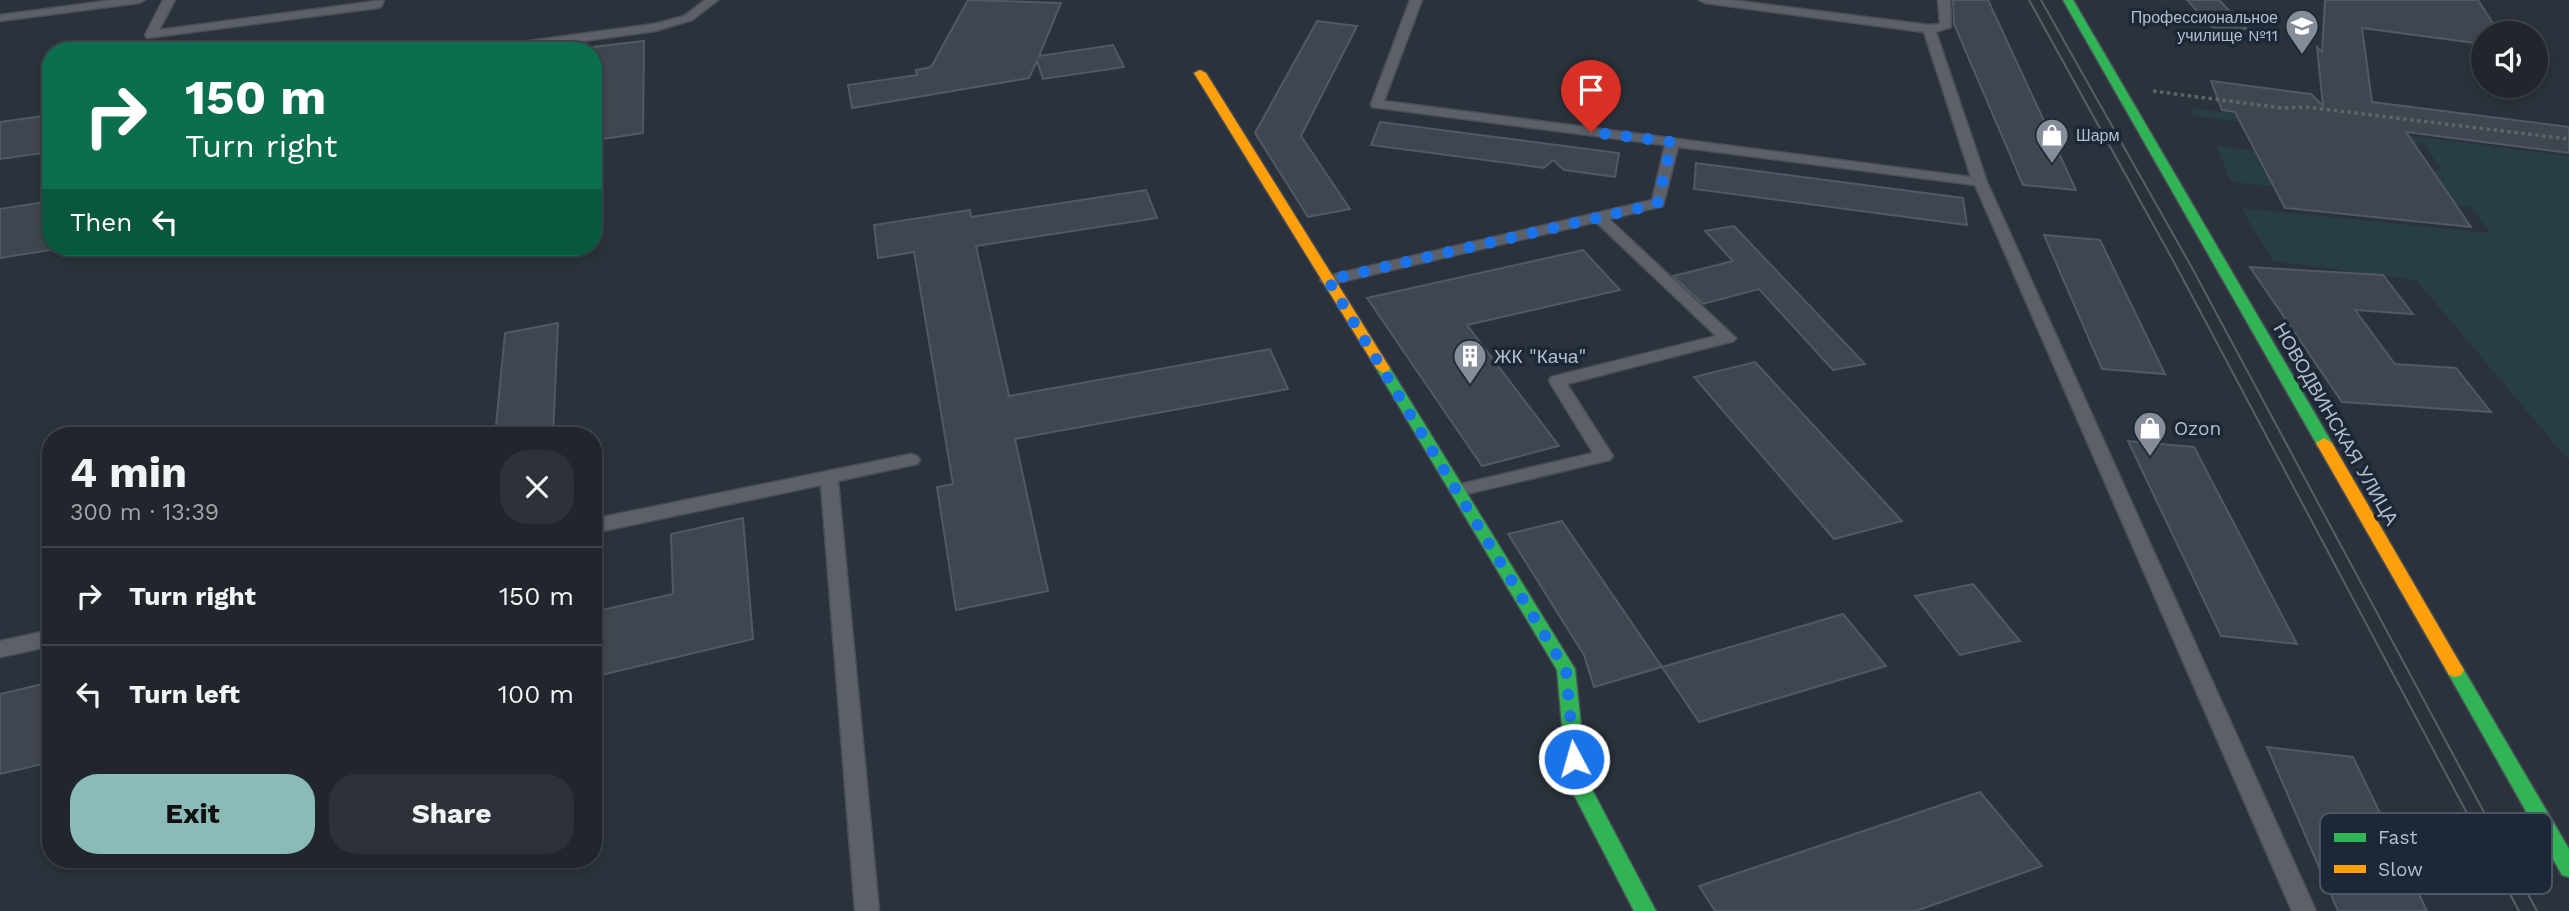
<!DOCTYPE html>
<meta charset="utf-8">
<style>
body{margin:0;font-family:"Work Sans",sans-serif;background:#2d3238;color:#f1f3f6;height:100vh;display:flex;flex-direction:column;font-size:26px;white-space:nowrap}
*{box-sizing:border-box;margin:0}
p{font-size:23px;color:#a2a5a9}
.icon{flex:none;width:38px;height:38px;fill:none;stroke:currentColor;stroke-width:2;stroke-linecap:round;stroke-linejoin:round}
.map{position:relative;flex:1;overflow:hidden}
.side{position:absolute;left:42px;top:427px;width:560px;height:441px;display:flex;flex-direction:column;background:#20262c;border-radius:28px;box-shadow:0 4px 10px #0003,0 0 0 2px #3d4348}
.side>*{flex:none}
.hud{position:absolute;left:42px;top:42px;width:560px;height:214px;border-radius:28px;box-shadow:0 4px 10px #0003,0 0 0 2px #3d4348;background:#0b6e4f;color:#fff;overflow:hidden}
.fabs{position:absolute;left:2471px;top:21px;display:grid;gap:14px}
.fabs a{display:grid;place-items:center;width:77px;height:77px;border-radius:50%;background:#20262c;box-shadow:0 4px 10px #0003,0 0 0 2px #3d4348;font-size:35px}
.pin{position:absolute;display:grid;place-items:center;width:60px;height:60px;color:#fff;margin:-72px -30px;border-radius:50% 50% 50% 0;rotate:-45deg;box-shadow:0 0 7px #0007}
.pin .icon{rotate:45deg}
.me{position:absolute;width:77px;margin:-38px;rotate:354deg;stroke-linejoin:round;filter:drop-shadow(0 0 5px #0008)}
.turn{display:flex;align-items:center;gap:24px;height:147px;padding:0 28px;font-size:32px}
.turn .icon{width:91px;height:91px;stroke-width:2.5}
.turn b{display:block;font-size:49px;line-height:60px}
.then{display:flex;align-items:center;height:66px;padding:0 28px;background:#0003;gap:14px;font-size:26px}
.round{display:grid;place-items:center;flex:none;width:74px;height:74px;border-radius:28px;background:#2d3238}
.headline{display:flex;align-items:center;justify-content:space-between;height:119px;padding:0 28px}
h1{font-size:42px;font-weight:700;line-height:52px}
.button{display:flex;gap:14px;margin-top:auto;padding:14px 28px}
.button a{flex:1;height:80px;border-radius:28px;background:#8bbbb9;color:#111;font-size:28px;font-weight:700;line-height:80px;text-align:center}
.button a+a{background:#2d3238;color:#f1f3f6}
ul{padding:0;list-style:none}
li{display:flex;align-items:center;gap:21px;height:98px;padding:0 28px;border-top:2px solid #3d4348}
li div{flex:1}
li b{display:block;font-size:26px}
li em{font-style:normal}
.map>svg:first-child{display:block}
</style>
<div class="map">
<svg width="2569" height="911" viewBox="0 0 2569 911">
<rect width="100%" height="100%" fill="#2b323b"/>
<path fill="#273e42" d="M2191 108 2569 156V461L2416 280 2273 261 2241 208 2490 233 2471 207 2231 182 2216 146 2442 171 2424 144 2193 116Z"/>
<path fill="#40464f" stroke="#535963" stroke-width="2" d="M968 0 1061 3 1039 56 1113 45 1124 67 1043 79 1037 61 1029 78 852 108 848 85 917 75 916 70 931 67Z
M1953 0H1988L2076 190 2023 185 1954 24Z
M2187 0H2219L2247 29 2213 28Z
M2325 0H2478L2499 33H2483V44L2362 28 2372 102 2569 127V153L2406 132 2471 227 2285 208 2235 112 2222 110 2211 81 2311 94 2323 106 2317 47 2322 52Z
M1317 21 1357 26 1301 136 1350 209 1308 217 1255 133Z
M644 41 643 133 603 139V129L593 131V47Z
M51 115V152L0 159V122Z
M1380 122 1619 153 1615 177 1564 170 1553 160 1544 168 1371 145Z
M1696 163 1963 198 1967 225 1694 189Z
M1146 190 1157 218 976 246 1009 396 1270 349 1288 389 1015 439 1048 591 956 610 937 487 953 484 914 252 878 258 874 225 970 210 971 217Z
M51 201V250L0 258V209Z
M1734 226 1865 364 1833 370 1759 289 1703 304 1673 276 1733 261 1705 231Z
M2044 235 2100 240 2165 374 2102 369Z
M1583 250 1620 290 1467 325 1559 446 1482 466 1367 298Z
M2250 267 2383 275 2413 314 2355 310 2395 364 2456 368 2491 412 2342 402Z
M558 323 553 436H495L505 333Z
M1755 362 1902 521 1834 539 1694 377Z
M2128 441 2194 447 2297 644 2221 636Z
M743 518 753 639 593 677V612L673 594 671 534Z
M1562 521 1662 667 1843 614 1886 666 1699 722 1662 667 1594 687 1584 655 1508 534Z
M1973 584 2020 641 1960 655 1915 596Z
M51 682V762L0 774V694Z
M2267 747 2353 757 2427 911H2338Z
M1980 792 2042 866 1916 911H1715L1699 886Z"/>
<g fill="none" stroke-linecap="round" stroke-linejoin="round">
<defs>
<path id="lane" d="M113 0H145L139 3 0 21V15Z
M163 0H175L159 30 384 0 381 7 377 8 147 38 145 35Z
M705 0H718L692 20 655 31 512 51H479L485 47 654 24 684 16Z
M1410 0H1422L1384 101 1971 177 1924 32 1705 3 1699 0H1731L1929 25 1940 24 1938 0H1950L1951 27 1936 32 1987 182 2316 911H2292L1975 185 1678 147 1663 206 1609 219 1736 338 1734 341 1567 384 1613 456 1610 460 1458 496 1452 494 1449 490 1452 486 1593 453 1549 381 1551 377 1716 336 1596 222 1328 285 1323 283 1320 280 1323 277 1652 200 1665 145 1372 107 1371 104Z
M911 454 917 456 920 460 917 464 838 481 879 911H855L821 485 593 533V519Z
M51 630V646L0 657V641Z"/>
<path id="fast" d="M2063 0H2073L2332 443 2330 447H2318L2316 443Z
M1383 363 1390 368 1575 669 1587 780 1656 911H1634L1570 787 1567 781 1557 670 1376 368Z
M2455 663 2461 665 2569 849V877L2562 875 2449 675 2446 670 2449 665Z"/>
<path id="slow" d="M1200 70 1206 73 1390 368 1388 371 1383 373 1376 368 1194 73Z
M2324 438 2332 443 2461 665 2464 670 2461 675 2455 677 2449 675 2316 443Z"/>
</defs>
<use href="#lane" stroke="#494e58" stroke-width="3"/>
<use href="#fast" stroke="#494e58" stroke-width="3"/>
<use href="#slow" stroke="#494e58" stroke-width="3"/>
<path stroke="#5d646a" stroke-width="3.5" stroke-dasharray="3.5 3.5" stroke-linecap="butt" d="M2153 91 2282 108 2306 107 2569 139"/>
<use href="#lane" fill="#5b6069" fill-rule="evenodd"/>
<use href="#fast" fill="#30b455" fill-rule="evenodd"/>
<use href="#slow" fill="#ff9f0a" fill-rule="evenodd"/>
<path stroke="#5a5f66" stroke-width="2" d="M2029 0 2175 264 2519 911
M2041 0 2191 266 2537 911"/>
</g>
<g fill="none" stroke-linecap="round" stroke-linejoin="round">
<path stroke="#1a73e8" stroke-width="12" stroke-dasharray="0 21.6" d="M1574 759 1566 670 1328 280 1657 204 1672 142 1591 132"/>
</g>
<defs>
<symbol id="university-pin" viewBox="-11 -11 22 30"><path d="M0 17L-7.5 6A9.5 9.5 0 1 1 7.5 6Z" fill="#858d99" stroke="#1d2837"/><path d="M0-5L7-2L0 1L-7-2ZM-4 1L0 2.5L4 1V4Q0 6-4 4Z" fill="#fff"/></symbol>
<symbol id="shop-pin" viewBox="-11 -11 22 30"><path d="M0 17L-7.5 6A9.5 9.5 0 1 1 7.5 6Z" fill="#858d99" stroke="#1d2837"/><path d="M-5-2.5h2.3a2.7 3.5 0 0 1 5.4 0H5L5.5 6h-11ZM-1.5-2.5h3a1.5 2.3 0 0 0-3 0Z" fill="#fff"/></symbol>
<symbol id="building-pin" viewBox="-11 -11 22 30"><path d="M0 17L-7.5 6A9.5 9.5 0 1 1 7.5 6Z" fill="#858d99" stroke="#1d2837"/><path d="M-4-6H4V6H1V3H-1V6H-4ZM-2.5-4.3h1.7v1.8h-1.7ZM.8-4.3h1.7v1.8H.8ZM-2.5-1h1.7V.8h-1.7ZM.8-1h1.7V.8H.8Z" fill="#fff"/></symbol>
</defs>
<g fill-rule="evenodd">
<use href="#university-pin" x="2283" y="7" width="38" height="52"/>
<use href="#shop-pin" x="2033" y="116" width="38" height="52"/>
<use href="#building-pin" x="1451" y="337" width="38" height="52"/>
<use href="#shop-pin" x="2131" y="409" width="38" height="52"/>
</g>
<g text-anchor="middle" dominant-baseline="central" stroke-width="7" stroke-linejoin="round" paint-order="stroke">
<g font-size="16" fill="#b5becc" stroke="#1d2837" text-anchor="end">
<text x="2278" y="17">Профессиональное<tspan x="2278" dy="18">училище №11</tspan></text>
<text x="2076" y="135" text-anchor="start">Шарм</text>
</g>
<g font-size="19" fill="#b5becc" stroke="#1d2837" text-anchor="start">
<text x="1494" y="356">ЖК "Кача"</text>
<text x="2174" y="428">Ozon</text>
</g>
<g font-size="19" fill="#b5becc" stroke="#1d2837">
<text transform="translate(2336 424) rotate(60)">НОВОДВИНСКАЯ УЛИЦА</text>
</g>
</g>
<rect x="2320" y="813" width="232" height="81" rx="10" fill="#1d2837" stroke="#4b5564" stroke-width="2"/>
<rect x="2334" y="833" width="32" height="9" fill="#30b455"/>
<rect x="2334" y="865" width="32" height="8" fill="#ff9f0a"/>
<g font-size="19" fill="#b5becc">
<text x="2378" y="844">Fast</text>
<text x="2378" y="876">Slow</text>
</g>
</svg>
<div class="fabs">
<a><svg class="icon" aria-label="sound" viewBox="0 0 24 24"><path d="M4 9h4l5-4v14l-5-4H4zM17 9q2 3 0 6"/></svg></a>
</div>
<div class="pin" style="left:1591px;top:132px;background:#d93025"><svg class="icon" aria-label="arrive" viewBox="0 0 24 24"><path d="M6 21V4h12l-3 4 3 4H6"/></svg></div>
<svg class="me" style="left:1574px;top:759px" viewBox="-20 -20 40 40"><circle r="17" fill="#1a73e8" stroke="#fff" stroke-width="3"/><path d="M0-11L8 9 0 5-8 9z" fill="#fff"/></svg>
<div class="hud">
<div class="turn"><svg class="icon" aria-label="right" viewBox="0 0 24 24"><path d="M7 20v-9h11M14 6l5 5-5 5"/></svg><div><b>150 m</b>Turn right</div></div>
<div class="then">Then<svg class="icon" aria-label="left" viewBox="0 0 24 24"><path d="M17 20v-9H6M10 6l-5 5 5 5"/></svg></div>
</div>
<section class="side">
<div class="headline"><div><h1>4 min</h1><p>300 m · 13:39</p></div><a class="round"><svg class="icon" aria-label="close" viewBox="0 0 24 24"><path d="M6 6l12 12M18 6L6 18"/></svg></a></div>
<ul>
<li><svg class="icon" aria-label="right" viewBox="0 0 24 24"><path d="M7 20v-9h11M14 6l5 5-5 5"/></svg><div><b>Turn right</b></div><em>150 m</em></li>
<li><svg class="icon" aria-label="left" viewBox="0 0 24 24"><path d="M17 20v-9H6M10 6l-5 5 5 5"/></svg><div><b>Turn left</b></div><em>100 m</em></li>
</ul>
<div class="button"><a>Exit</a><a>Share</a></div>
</section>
</div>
